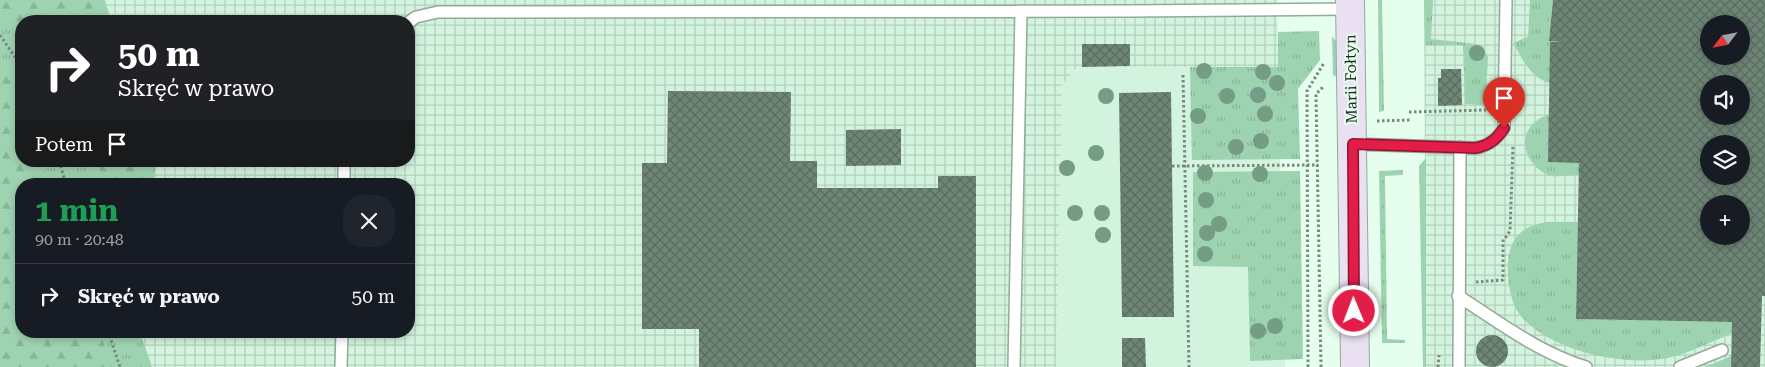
<!DOCTYPE html>
<html lang="pl">
<meta charset="utf-8">
<style>
body{margin:0;font-family:"Roboto Serif",serif;background:#20242c;color:#f1f3f6;height:100vh;display:flex;flex-direction:column;font-size:19px;white-space:nowrap}
*{box-sizing:border-box;margin:0}
p{font-size:16px;color:#9ea1a6}
.icon{flex:none;width:28px;height:28px;fill:none;stroke:currentColor;stroke-width:2;stroke-linecap:round;stroke-linejoin:round}
.map{position:relative;flex:1;overflow:hidden}
.drawer{position:absolute;left:15px;top:178px;width:400px;height:160px;display:flex;flex-direction:column;background:#171b24;border-radius:20px;box-shadow:0 2px 8px #0003}
.drawer>*{flex:none}
.banner{position:absolute;left:15px;top:15px;width:400px;height:152px;border-radius:20px;box-shadow:0 2px 8px #0003;background:#202124;color:#fff;overflow:hidden}
.needle{width:32px;rotate:238deg}
.fabs{position:absolute;left:1700px;top:15px;display:grid;gap:10px}
.fabs a{display:grid;place-items:center;width:50px;height:50px;border-radius:50%;background:#171b24;box-shadow:0 2px 8px #0003;font-size:25px}
.pin{position:absolute;display:grid;place-items:center;width:42px;height:42px;color:#fff;margin:-51px -21px;border-radius:50% 50% 50% 0;rotate:-45deg;box-shadow:0 0 5px #0007}
.pin .icon{rotate:45deg}
.me{position:absolute;width:55px;margin:-28px;rotate:359deg;stroke-linejoin:round;filter:drop-shadow(0 0 4px #0008)}
.turn{display:flex;align-items:center;gap:18px;height:105px;padding:0 20px;font-size:22px}
.turn .icon{width:65px;height:65px;stroke-width:2.5}
.turn b{display:block;font-size:35px;line-height:42px}
.then{display:flex;align-items:center;height:48px;padding:0 20px;background:#0003;gap:10px;font-size:19px}
.round{display:grid;place-items:center;flex:none;width:52px;height:52px;border-radius:20px;background:#20242c}
.head{display:flex;align-items:center;justify-content:space-between;height:85px;padding:0 20px}
h1{font-size:30px;font-weight:700;line-height:38px;color:#1e9e55}
ul{padding:0;list-style:none}
li{display:flex;align-items:center;gap:15px;height:65px;padding:0 20px;border-top:1px solid #363941}
li div{flex:1}
li b{display:block;font-size:19px}
li em{font-style:normal}
.map>svg:first-child{display:block}
</style>
<div class="map">
<svg width="1765" height="367" viewBox="0 0 1765 367">
<defs>
<pattern id="industrial-grid" width="8" height="8" patternUnits="userSpaceOnUse" patternTransform="scale(1.25)"><rect width="8" height="8" fill="#d2f3dd"/><path d="M0 4h8M4 0v8" fill="none" stroke="#b4d0bd"/></pattern>
<pattern id="grass-tufts" width="24" height="20" patternUnits="userSpaceOnUse" patternTransform="scale(1.25)"><rect width="24" height="20" fill="#9ed3b1"/><path d="M3 7l-1-3M5 7V3M7 7l1-3M15 17l-1-3M17 17v-4M19 17l1-3" fill="none" stroke="#88b598"/></pattern>
<pattern id="forest-firs" width="22" height="20" patternUnits="userSpaceOnUse" patternTransform="scale(1.25)"><rect width="22" height="20" fill="#9ed3b1"/><path d="M5 1l3.5 6h-7zM16 11l3.5 6h-7z" fill="#88b598"/></pattern>
<pattern id="building-cross-hatch" width="8" height="8" patternUnits="userSpaceOnUse" patternTransform="scale(1.25)"><rect width="8" height="8" fill="#6e8576"/><path d="M0 0l8 8M0 8l8-8" fill="none" stroke="#5a6d60"/></pattern>
</defs>
<rect width="100%" height="100%" fill="#e5feed"/>
<path fill="#d2f3dd" d="M1082 67H1278L1285 367H1056L1062 86 1074 70Z"/>
<path fill="url(#industrial-grid)" fill-rule="evenodd" d="M104 0H1277L1278 67H1082L1074 70 1062 86 1056 367H152L140 331H409V184H152L157 161H409V21H112Z
M1424 0H1765V367H1426ZM1709 24H1741V56H1709ZM1709 84H1741V116H1709ZM1709 144H1741V176H1709ZM1709 204H1741V236H1709Z"/>
<path fill="url(#grass-tufts)" d="M0 0H104L112 21H21V161H157L152 184H21V331H140L152 367H0Z
M1378 0H1382L1384 111 1379 112Z
M1424 0H1433L1431 39 1477 44 1484 50 1488 57 1485 105 1465 104 1463 45H1425Z
M1530 0H1553L1549 41 1581 42 1559 86C1531 80 1527 66 1513 43L1528 37Z
M1319 31 1320 60 1298 89 1300 159 1192 160 1190 67H1278V32Z
M1332 36 1338 44 1339 78 1333 75Z
M1555 113H1580L1579 175C1570 175 1560 177 1551 176 1546 175 1541 171 1537 168 1514 146 1526 118 1555 113Z
M1426 158V367H1423L1419 166Z
M1403 170V175L1385 176 1387 339 1405 340V343H1382L1379 171Z
M1300 171 1303 359 1250 361 1248 267 1193 266V172Z
M1547 222H1578L1576 319 1732 322V333C1711 342 1690 353 1668 358 1624 367 1550 351 1520 315 1507 299 1503 256 1515 239 1522 228 1535 224 1547 222Z
M1731 356V367H1706Z"/>
<path fill="url(#forest-firs)" d="M0 0H104L112 21H21V39L0 10Z
M0 59 21 110V161H41L49 184H21V331H100L111 367H0Z
M99 161H157L152 184H102Z"/>
<path fill="url(#building-cross-hatch)" fill-rule="evenodd" d="M1553 0H1765V296H1762L1760 367H1731L1732 322 1576 319 1579 163 1548 162 1550 42H1563L1549 41ZM1709 24H1741V56H1709ZM1709 84H1741V116H1709ZM1709 144H1741V176H1709ZM1709 204H1741V236H1709Z
M1082 44H1130V66L1082 67Z
M1441 69H1461L1462 105 1438 106V78H1441Z
M668 91 791 92 790 161H817V188H938V176H976V367H699V329H642V163H667Z
M1171 92 1174 317H1122L1119 93Z
M901 129V165L846 166V130Z
M1476 351a16 16 0 1 1 32 0a16 16 0 1 1-32 0Z
M1122 338H1145L1146 367H1122Z"/>
<g fill="none" stroke-linecap="round" stroke-linejoin="round">
<defs>
<path id="lane" d="M409 22 416 17 438 12 1130 11 1350 9
M1353 144 1475 148C1489 146 1497 139 1504 128L1506 0
M344 184V161
M1458 296C1499 322 1539 353 1586 367
M341 367 342 331
M1014 367 1021 11
M1459 367 1460 147
M1680 367 1722 350"/>
<path id="secondary" d="M1350 0 1355 367"/>
</defs>
<use href="#lane" stroke="#93aa9a" stroke-width="14"/>
<use href="#secondary" stroke="#93aa9a" stroke-width="30"/>
<path stroke="#78897e" stroke-width="3" stroke-dasharray="2.5 2.5" stroke-linecap="butt" d="M0 35 21 66
M1183 75 1189 367
M1409 112 1486 110
M1377 121 1410 120
M59 161 66 184
M1172 166 1318 165
M1476 282 1503 280V241L1510 231 1513 146
M108 331 120 367
M1308 367 1307 91 1324 63
M1321 367 1316 94 1324 86
M1438 367 1439 355"/>
<use href="#lane" stroke="#fff" stroke-width="11"/>
<use href="#secondary" stroke="#e9e0f2" stroke-width="28"/>
</g>
<g fill="#759c85">
<circle cx="1477" cy="53" r="8"/>
<circle cx="1204" cy="71" r="8"/>
<circle cx="1263" cy="72" r="8"/>
<circle cx="1277" cy="83" r="8"/>
<circle cx="1258" cy="95" r="8"/>
<circle cx="1106" cy="96" r="8"/>
<circle cx="1227" cy="96" r="8"/>
<circle cx="1265" cy="114" r="8"/>
<circle cx="1198" cy="116" r="8"/>
<circle cx="1261" cy="141" r="8"/>
<circle cx="1236" cy="147" r="8"/>
<circle cx="1096" cy="153" r="8"/>
<circle cx="1067" cy="168" r="8"/>
<circle cx="1205" cy="173" r="8"/>
<circle cx="1260" cy="174" r="8"/>
<circle cx="1206" cy="200" r="8"/>
<circle cx="1075" cy="213" r="8"/>
<circle cx="1102" cy="213" r="8"/>
<circle cx="1219" cy="224" r="8"/>
<circle cx="1207" cy="233" r="8"/>
<circle cx="1103" cy="235" r="8"/>
<circle cx="1205" cy="254" r="8"/>
<circle cx="1275" cy="326" r="8"/>
<circle cx="1258" cy="331" r="8"/>
</g>
<g fill="none" stroke-linecap="round" stroke-linejoin="round">
<defs>
<path id="route" d="M1354 311 1353 144 1475 148C1489 146 1497 139 1504 128"/>
</defs>
<use href="#route" stroke="#92132f" stroke-width="12"/>
<use href="#route" stroke="#e11d48" stroke-width="9"/>
</g>
<g text-anchor="middle" dominant-baseline="central" stroke-width="4" stroke-linejoin="round" paint-order="stroke">
<g font-size="15" fill="#1e2721" stroke="#e5feed">
<text transform="translate(1351 79) rotate(-91)">Marii Fołtyn</text>
</g>
</g>
</svg>
<div class="fabs">
<a><svg class="needle" viewBox="-14 -14 28 28"><path d="M0-13l5 13h-10z" fill="#e53935"/><path d="M0 13l5-13h-10z" fill="#9ea1a6"/></svg></a>
<a><svg class="icon" aria-label="sound" viewBox="0 0 24 24"><path d="M4 9h4l5-4v14l-5-4H4zM17 9q2 3 0 6"/></svg></a>
<a><svg class="icon" aria-label="layers" viewBox="0 0 24 24"><path d="M12 4l9 5-9 5-9-5zM3 14l9 5 9-5"/></svg></a>
<a>+</a>
</div>
<div class="pin" style="left:1504px;top:128px;background:#d93025"><svg class="icon" aria-label="arrive" viewBox="0 0 24 24"><path d="M6 21V4h12l-3 4 3 4H6"/></svg></div>
<svg class="me" style="left:1354px;top:311px" viewBox="-20 -20 40 40"><circle r="17" fill="#e11d48" stroke="#fff" stroke-width="3"/><path d="M0-11L8 9 0 5-8 9z" fill="#fff"/></svg>
<div class="banner">
<div class="turn"><svg class="icon" aria-label="right" viewBox="0 0 24 24"><path d="M7 20v-9h11M14 6l5 5-5 5"/></svg><div><b>50 m</b>Skręć w prawo</div></div>
<div class="then">Potem<svg class="icon" aria-label="arrive" viewBox="0 0 24 24"><path d="M6 21V4h12l-3 4 3 4H6"/></svg></div>
</div>
<section class="drawer">
<div class="head"><div><h1>1 min</h1><p>90 m · 20:48</p></div><a class="round"><svg class="icon" aria-label="close" viewBox="0 0 24 24"><path d="M6 6l12 12M18 6L6 18"/></svg></a></div>
<ul>
<li><svg class="icon" aria-label="right" viewBox="0 0 24 24"><path d="M7 20v-9h11M14 6l5 5-5 5"/></svg><div><b>Skręć w prawo</b></div><em>50 m</em></li>
</ul>
</section>
</div>
